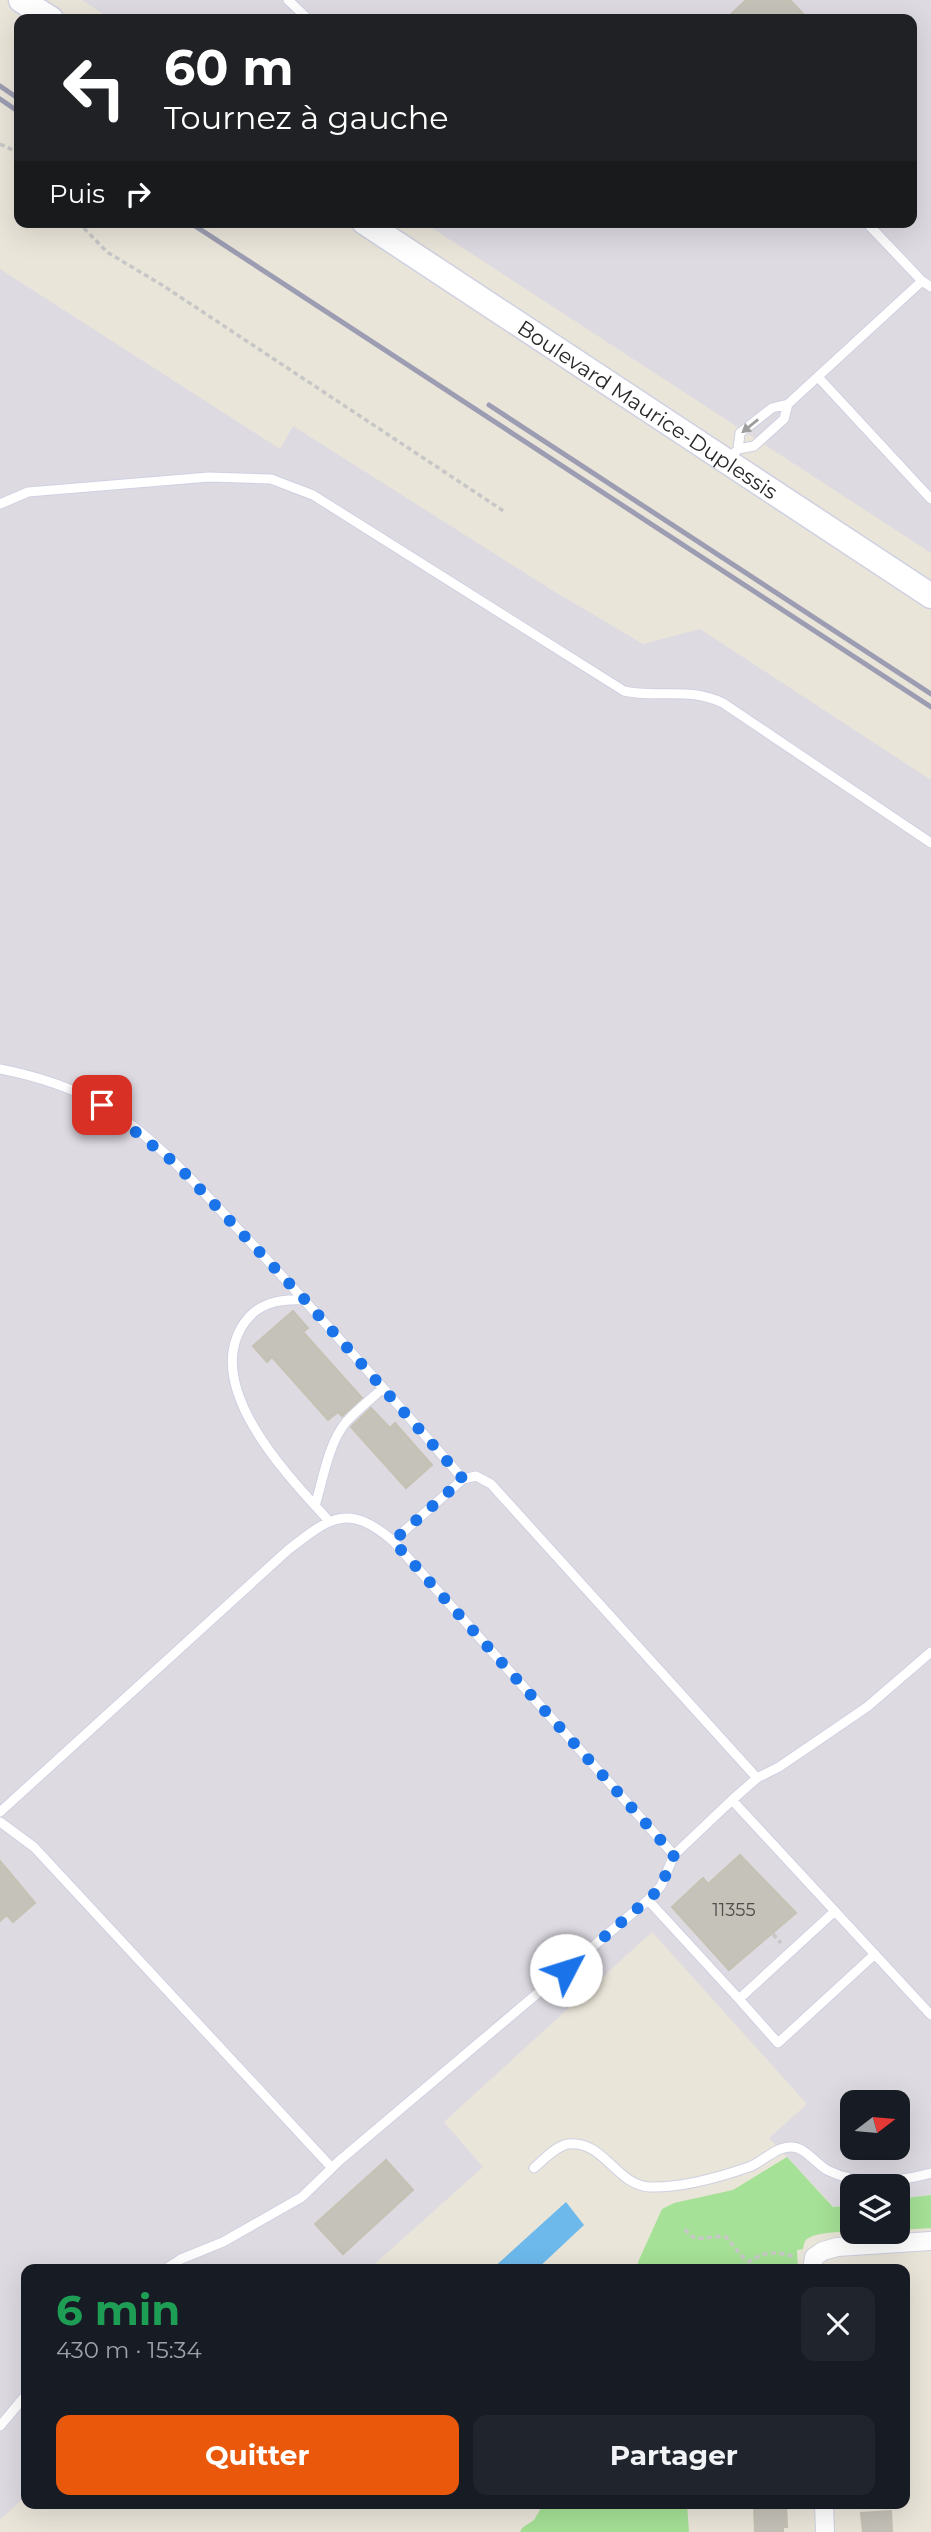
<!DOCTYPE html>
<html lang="fr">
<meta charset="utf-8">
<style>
body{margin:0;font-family:Montserrat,sans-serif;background:#20242c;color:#f1f3f6;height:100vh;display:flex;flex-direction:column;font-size:26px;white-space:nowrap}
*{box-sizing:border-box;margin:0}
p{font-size:23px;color:#9ea1a6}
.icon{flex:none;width:38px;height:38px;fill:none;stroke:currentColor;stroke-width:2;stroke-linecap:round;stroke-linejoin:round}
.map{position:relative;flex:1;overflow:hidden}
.panel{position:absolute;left:21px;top:2264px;width:889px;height:245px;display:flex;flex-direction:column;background:#171b24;border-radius:14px;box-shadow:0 7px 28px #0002}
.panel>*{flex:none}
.top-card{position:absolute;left:14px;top:14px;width:903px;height:214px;border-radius:14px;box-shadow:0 7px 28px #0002;background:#202124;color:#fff;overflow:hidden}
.needle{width:46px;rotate:74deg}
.tools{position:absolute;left:840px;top:2090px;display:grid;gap:14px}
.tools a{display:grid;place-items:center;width:70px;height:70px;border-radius:14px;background:#171b24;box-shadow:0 7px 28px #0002;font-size:35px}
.pin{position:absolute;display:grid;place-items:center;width:60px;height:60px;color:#fff;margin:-30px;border-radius:14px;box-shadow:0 4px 10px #0006}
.me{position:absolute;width:77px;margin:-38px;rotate:50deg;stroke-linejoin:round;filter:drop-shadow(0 0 5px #0008)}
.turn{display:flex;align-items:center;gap:24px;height:147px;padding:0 35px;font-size:32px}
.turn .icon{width:91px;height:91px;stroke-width:2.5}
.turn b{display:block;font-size:49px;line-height:60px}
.then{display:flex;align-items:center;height:66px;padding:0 35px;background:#0003;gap:14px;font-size:26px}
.round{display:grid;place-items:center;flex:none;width:74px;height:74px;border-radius:14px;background:#20242c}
.headline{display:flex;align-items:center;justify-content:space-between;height:119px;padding:0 35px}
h1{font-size:42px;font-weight:700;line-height:52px;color:#1e9e55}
.action{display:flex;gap:14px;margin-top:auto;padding:14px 35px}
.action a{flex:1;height:80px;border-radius:14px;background:#ea580c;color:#fff;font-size:28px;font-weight:700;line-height:80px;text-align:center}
.action a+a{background:#20242c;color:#f1f3f6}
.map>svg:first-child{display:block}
</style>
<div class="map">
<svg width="931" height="2532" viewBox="0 0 931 2532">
<rect width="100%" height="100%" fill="#eae5d9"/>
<path fill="#dedae2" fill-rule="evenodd" d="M82 0H931V553L423 222H912V19H111Z
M0 269 280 449 293 426 552 590 643 644 700 629 931 780V2195L898 2199V2186H852V2205L834 2207 769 2138 807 2104 652 1932 444 2122 483 2167 368 2270H26V2496L0 2520ZM852 2102H898V2147H852Z"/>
<path fill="#a5e196" d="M787 2157 833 2207 852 2205V2231H876C862 2232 818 2230 807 2239 804 2242 804 2244 803 2249L797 2250 798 2270H638V2262L662 2209 674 2203 733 2190Z
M931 2195V2228L898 2230V2199Z
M539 2504H687L689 2532H520L522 2528 534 2520 541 2508Z"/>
<path fill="#6db9ec" d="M566 2202 584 2225 536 2270H491Z"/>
<path fill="#c5c2b9" stroke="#c5c1b3" stroke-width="2" d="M746 0H790L808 19H726Z
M293 1311 308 1328 303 1332 362 1398 342 1416 338 1412 328 1420 272 1357 267 1362 253 1346Z
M371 1408 390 1428 395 1423 432 1465 406 1488 351 1427Z
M740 1855 796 1913 729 1970 672 1907 703 1878 708 1884Z
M0 1861 35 1903 13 1922 7 1915 0 1921Z
M386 2160 413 2190 343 2254 315 2224Z
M754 2504H786L787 2527H783V2532H755Z
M891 2511 892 2532H863L861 2513Z"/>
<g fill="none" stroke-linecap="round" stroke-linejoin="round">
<defs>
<path id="lane" d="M288 0 308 19
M866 222 922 281
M818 377 931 499
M788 404 922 281 931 287
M729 459 738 449 754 446 784 419 788 404 772 408 740 433 738 449
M0 504 28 492 209 477 271 479 313 495 624 691C660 699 687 686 723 703L931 843
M0 1069C35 1076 69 1086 100 1104 151 1133 198 1186 238 1229 315 1310 389 1394 463 1479L393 1541 674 1855
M305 1300C279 1299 256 1302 241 1328 205 1391 290 1478 329 1521
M463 1479 476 1476 491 1484 757 1778
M315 1506C323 1480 328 1444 346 1422 357 1410 371 1399 383 1388
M732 1800 757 1778 779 1767 867 1707 931 1652
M0 1812 288 1550C329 1518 348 1502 393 1541
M0 1822 34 1847 332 2168
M648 1900 739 1999 835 1911
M739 1999 778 2043 875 1954
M534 2168C543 2160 556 2146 568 2144 603 2139 617 2186 650 2187 681 2188 720 2177 749 2167 763 2162 776 2146 792 2147 806 2148 815 2163 827 2170 858 2186 899 2182 931 2173
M164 2270 181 2259 223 2242 302 2197 339 2161 648 1900 661 1886 674 1855 732 1800 931 2015
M0 2426 26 2395"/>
<path id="street" d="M812 2270 814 2257 823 2251 837 2247 931 2241
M824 2504 825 2532"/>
<g id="secondary">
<path d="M21 0 51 19"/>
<path id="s1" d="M364 222 931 596"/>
</g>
</defs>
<use href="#lane" stroke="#cfd0e1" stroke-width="11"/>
<use href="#street" stroke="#cfd0e1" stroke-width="20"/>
<use href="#secondary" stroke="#cfd0e1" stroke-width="27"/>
<path stroke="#c7c7c7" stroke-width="3.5" stroke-dasharray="5 3.5" stroke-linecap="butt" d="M0 144 19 153
M78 222 107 252 162 285 505 512
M773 1934 781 1943
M685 2229C696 2246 709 2234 726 2237L747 2262
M724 2267 737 2269C761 2255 766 2248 795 2257"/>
<use href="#lane" stroke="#fff" stroke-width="9"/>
<use href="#street" stroke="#fff" stroke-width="18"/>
<use href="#secondary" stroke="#fff" stroke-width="24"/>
<path stroke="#9c9db2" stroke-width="5" d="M0 86 19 99
M0 99 19 112
M189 222 931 707
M489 405 931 694"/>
</g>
<defs><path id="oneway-solid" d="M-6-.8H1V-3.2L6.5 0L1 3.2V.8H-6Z" transform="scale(1.75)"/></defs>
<use fill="#9e9e9e" href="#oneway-solid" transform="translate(750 426) rotate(141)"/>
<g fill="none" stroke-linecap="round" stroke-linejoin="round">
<path stroke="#1a73e8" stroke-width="12" stroke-dasharray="0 21.6" d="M102 1105 176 1164 305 1300 463 1479 393 1541 674 1855 661 1886 654 1894 566 1970"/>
</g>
<g text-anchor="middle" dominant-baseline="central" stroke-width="5" stroke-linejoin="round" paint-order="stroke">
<g font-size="18" fill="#4f4e4c">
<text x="734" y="1910">11355</text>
</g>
<g font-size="21" fill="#282828" stroke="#fff">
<text stroke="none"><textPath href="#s1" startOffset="340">Boulevard Maurice-Duplessis</textPath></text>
</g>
</g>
</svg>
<div class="tools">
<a><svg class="needle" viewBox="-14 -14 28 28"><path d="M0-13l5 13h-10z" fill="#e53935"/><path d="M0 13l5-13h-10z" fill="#9ea1a6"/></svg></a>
<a><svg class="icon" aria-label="layers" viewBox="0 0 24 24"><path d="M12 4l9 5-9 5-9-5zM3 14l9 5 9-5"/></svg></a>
</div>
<div class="pin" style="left:102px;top:1105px;background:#d93025"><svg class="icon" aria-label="arrive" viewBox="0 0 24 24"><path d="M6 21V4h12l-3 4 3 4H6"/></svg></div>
<svg class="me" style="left:566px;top:1970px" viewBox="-20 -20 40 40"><circle r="19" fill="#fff"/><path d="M0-13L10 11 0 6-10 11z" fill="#1a73e8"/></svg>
<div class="top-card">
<div class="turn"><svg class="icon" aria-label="left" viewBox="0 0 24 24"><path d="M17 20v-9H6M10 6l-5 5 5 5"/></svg><div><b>60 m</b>Tournez à gauche</div></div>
<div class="then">Puis<svg class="icon" aria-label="right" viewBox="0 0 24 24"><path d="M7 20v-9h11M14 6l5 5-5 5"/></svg></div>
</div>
<section class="panel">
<div class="headline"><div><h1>6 min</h1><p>430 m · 15:34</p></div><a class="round"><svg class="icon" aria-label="close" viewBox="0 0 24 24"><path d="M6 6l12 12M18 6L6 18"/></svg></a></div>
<div class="action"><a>Quitter</a><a>Partager</a></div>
</section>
</div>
